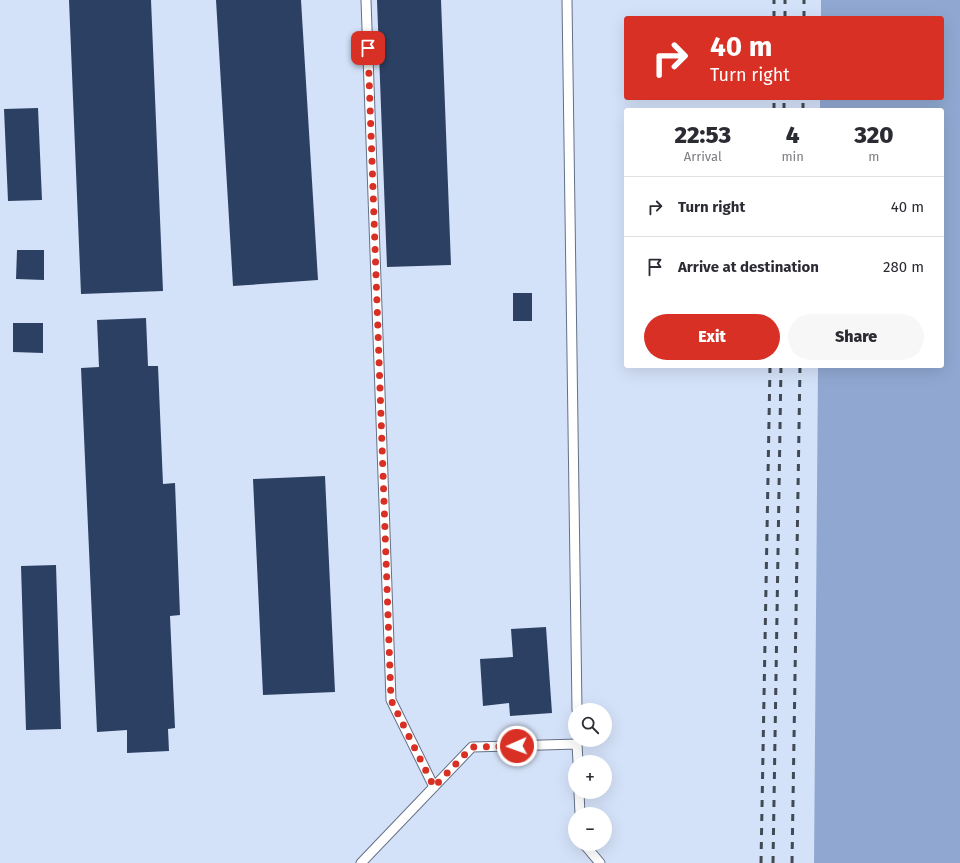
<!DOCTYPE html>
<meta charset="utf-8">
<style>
body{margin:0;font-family:"Fira Sans",sans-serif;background:#f7f7f7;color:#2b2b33;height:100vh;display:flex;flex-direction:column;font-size:15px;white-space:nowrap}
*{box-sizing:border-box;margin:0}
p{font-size:13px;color:#7c7c81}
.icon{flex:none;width:22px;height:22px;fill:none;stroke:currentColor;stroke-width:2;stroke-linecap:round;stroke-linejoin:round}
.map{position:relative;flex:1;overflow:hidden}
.details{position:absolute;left:624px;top:108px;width:320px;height:260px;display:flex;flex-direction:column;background:#fff;border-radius:4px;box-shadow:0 4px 16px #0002}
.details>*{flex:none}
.hud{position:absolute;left:624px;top:16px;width:320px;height:84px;border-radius:4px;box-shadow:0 4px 16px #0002;background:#d93025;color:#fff;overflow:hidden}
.buttons{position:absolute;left:568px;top:703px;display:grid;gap:8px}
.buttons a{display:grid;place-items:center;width:44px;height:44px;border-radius:50%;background:#fff;box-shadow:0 4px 16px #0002;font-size:20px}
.pin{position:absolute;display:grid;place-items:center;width:34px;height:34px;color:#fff;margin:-17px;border-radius:8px;box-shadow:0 2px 6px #0006}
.me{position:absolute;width:44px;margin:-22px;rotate:268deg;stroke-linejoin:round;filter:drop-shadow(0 0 3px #0008)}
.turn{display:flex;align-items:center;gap:14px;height:84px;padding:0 20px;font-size:18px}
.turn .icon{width:52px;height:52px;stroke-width:2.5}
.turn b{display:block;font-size:28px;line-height:34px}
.eta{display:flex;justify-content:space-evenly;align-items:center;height:68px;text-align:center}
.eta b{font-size:24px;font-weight:800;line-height:28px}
.action{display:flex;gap:8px;margin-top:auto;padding:8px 20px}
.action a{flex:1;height:46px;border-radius:24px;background:#d93025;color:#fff;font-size:16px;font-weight:800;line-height:46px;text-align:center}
.action a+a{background:#f7f7f7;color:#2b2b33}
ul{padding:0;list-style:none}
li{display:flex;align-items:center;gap:12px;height:60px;padding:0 20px;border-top:1px solid #e1e1e2}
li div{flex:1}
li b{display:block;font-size:15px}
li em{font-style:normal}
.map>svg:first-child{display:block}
</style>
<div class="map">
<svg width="960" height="863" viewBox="0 0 960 863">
<rect width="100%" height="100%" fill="#d4e2f9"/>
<path fill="#90a8d1" d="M821 0H960V863H814L818 366H942V110H820V98H942V18H821Z"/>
<path fill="#2c4063" d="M69 0H151L163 291 81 294Z
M216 0H301L318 280 233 286Z
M377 0H441L451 265 387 267Z
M38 108 42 200 8 201 4 109Z
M17 250H44V280L16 279Z
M513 293H532V321H513Z
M146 318 148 366H158L163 484 175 483 180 615 170 616 175 728 168 729 169 751 127 753V730L97 732 81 368 99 367 97 320Z
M13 323H43V353L13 352Z
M325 476 335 692 263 695 253 479Z
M56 565 61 729 26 730 21 566Z
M546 627 552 713 510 716 509 703 483 706 480 659 513 657 511 629Z"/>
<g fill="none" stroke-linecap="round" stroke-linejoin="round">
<defs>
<path id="lane" d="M366 0 391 700 434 787
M567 0 577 710
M579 792 580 814
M584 844 600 863
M361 863 472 747 577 744 578 762"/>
</defs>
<use href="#lane" stroke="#647085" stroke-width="11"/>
<use href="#lane" stroke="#fff" stroke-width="9"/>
<path stroke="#414954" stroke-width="3" stroke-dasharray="7 7" stroke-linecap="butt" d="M774 18V0
M785 18V0
M804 18V0
M774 110V98
M784 110V98
M803 110V98
M761 863 770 366
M773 863 781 366
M792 863 800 366"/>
</g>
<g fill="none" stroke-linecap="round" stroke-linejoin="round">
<path stroke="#d93025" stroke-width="7" stroke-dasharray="0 12.6" d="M368 48 391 700 434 787 472 747 517 746"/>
</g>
</svg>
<div class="buttons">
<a><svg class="icon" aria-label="search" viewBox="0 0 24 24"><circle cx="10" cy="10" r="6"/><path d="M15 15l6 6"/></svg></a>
<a>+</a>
<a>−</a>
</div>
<div class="pin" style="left:368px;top:48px;background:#d93025"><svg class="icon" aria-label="arrive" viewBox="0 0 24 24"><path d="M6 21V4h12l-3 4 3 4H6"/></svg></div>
<svg class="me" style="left:517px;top:746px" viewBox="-20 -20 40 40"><circle r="17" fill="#d93025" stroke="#fff" stroke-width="3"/><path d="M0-11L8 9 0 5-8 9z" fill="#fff"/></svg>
<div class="hud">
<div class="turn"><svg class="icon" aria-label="right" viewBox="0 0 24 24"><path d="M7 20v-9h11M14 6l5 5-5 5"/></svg><div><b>40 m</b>Turn right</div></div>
</div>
<section class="details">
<div class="eta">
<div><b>22:53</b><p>Arrival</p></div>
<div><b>4</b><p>min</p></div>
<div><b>320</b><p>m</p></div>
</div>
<ul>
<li><svg class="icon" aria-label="right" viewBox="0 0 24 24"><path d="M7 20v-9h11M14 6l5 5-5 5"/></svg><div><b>Turn right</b></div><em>40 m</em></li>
<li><svg class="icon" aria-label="arrive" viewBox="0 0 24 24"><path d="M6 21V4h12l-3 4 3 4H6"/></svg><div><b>Arrive at destination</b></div><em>280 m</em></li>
</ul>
<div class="action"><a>Exit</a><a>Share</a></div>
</section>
</div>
